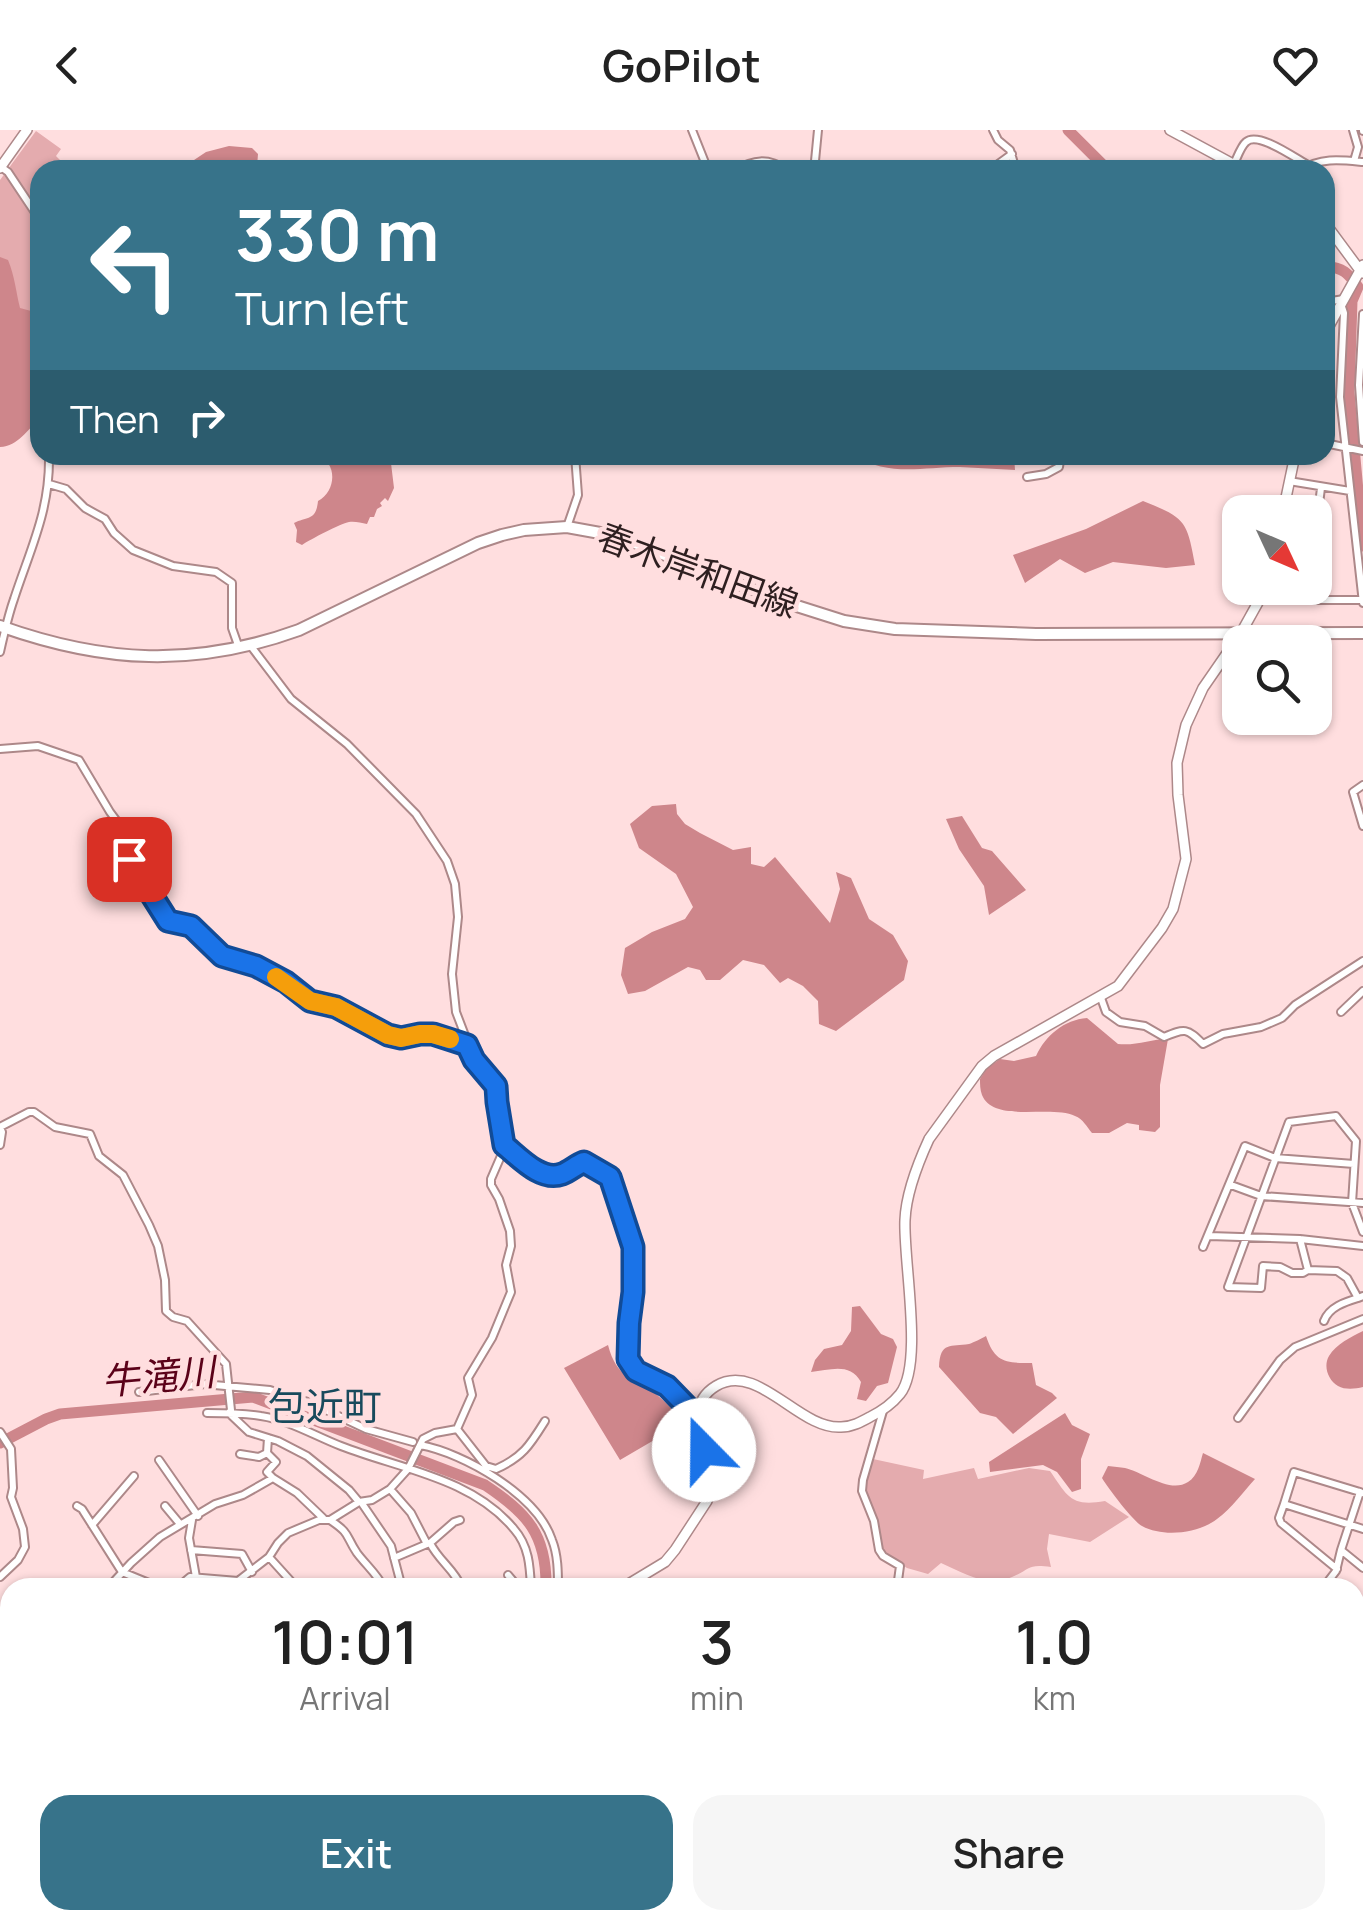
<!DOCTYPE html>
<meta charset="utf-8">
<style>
body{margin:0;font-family:Manrope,"Noto Sans JP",sans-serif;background:#f6f6f6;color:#222;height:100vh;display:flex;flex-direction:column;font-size:38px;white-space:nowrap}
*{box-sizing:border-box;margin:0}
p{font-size:32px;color:#767676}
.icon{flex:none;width:55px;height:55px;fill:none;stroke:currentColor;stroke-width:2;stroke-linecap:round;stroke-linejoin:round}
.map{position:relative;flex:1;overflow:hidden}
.sheet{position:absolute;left:0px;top:1448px;width:1365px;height:352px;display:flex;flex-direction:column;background:#fff;border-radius:30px 30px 0 0;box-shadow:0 2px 8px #0004}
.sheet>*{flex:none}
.hud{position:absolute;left:30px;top:30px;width:1305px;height:305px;border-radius:30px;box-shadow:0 2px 8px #0004;background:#37738a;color:#fff;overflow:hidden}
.needle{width:65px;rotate:134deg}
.buttons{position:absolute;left:1222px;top:365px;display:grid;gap:20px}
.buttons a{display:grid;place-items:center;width:110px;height:110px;border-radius:20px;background:#fff;box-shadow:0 2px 8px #0004;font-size:50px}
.pin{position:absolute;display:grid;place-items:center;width:85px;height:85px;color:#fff;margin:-42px;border-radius:20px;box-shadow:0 5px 15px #0006}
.me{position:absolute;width:110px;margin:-55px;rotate:338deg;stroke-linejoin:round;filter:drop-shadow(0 0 8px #0008)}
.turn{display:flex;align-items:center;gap:35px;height:210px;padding:0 40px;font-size:45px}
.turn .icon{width:130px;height:130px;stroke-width:2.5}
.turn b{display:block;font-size:70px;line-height:85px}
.then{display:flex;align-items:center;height:95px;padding:0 40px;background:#0003;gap:20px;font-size:38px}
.eta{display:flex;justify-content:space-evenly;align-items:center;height:170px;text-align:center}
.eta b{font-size:60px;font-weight:600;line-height:70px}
.action{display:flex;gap:20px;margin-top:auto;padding:20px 40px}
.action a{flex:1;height:115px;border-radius:30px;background:#37738a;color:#fff;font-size:40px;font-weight:600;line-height:115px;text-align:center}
.action a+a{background:#f6f6f6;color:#222}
header{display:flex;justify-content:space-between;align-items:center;height:130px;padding:0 40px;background:#fff;font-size:45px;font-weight:600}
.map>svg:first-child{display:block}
</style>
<header><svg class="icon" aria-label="back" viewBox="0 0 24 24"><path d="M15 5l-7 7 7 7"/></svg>GoPilot<svg class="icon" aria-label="heart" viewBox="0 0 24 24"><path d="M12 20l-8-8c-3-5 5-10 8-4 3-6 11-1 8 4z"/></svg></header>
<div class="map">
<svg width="1363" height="1798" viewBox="0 0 1363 1798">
<rect width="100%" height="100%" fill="#ffdedf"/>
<path fill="#e4abae" d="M36 1 61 19 56 26 70 40H40V178L0 191V50Z
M873 1329 924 1340 923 1349 974 1338 978 1349 1029 1338 1050 1341C1068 1367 1071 1377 1105 1371L1129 1387 1090 1412 1049 1404 1047 1419 1051 1437C1026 1434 1032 1439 1012 1447 987 1458 964 1443 941 1433L928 1444 907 1438 886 1424 881 1416 878 1392 867 1365 866 1351Z"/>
<path fill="#ce868b" d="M229 16 252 18 258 24 257 37 254 40H191V32L206 22Z
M0 127 8 130C15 147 16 162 20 178L31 181 40 178V289C26 300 19 316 0 317Z
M318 325H390L394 358 388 371 385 368 380 373 382 376 377 379 374 387H370L367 394C361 393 355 391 349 392 340 394 311 409 302 415L296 412 297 400 294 393C308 386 316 391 318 371 336 361 338 334 318 325Z
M852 325H1014L1015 340C997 339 978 338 960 337 920 337 890 347 852 325Z
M1143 371C1186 388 1187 391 1195 435L1166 438 1113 432 1085 443 1060 429 1025 453 1013 425 1086 399Z
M676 674 677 684 685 694 700 703 733 720 751 717V734L764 737 775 727 830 793 840 759 836 742 851 748 869 789 893 805 908 831 904 850 836 901 819 894 818 871 803 856 788 848 780 853 764 835 743 830 720 850H706L700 840 688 837 645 861 628 864 621 845 625 818 652 802 685 789 693 777 676 744 639 718 630 694 652 676Z
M962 686 982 718 992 721 1026 760 989 785 984 756 959 719 946 689Z
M1087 888 1118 914C1136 916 1151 909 1168 909L1160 955V997L1155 1002 1139 1000V995L1127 993 1109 1003H1092C1087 997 1083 989 1075 986 1051 974 994 994 982 965 980 960 980 954 980 949L987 938 1000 929 1014 931 1036 926C1046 905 1064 890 1087 888Z
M860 1176 881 1204 893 1209 897 1217 888 1253 877 1256 866 1271 857 1269 861 1252C850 1232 830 1240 811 1242L815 1230 824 1219 842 1215 851 1201 852 1177Z
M1363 1201V1257C1355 1259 1345 1260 1338 1256 1328 1250 1323 1236 1329 1226 1336 1214 1351 1207 1363 1201Z
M986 1206C995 1233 1006 1233 1032 1233L1036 1255 1052 1263 1057 1268 1013 1304 996 1287 980 1283 939 1237C940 1211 951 1217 969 1214 973 1213 982 1208 986 1206Z
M608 1215C617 1249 632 1246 656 1264 666 1272 676 1283 685 1292L620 1330 564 1238Z
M1065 1283 1072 1295 1090 1304 1081 1329V1359L1072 1362 1057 1342 1043 1335 990 1342 989 1332Z
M1203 1323 1255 1349C1243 1362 1232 1378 1217 1389 1199 1403 1164 1408 1142 1396 1133 1391 1108 1358 1102 1348L1108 1336C1114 1337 1120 1337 1125 1338 1143 1342 1170 1364 1188 1352 1198 1346 1200 1333 1203 1323Z"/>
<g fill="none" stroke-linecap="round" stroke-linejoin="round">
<path stroke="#ce868b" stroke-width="11" d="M1068 0 1108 40
M1325 137C1342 136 1349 144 1358 157L1352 171 1349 262 1363 416
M0 1313 46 1289 60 1284 253 1267 485 1355C527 1383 547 1404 546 1458
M1219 1790 1227 1798"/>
<defs>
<path id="minor" d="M692 0 708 40
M818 0 815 31 819 40
M993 0 998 10 1010 20 1016 40
M1353 0 1358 17 1354 31
M1363 0V1
M1234 34C1237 28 1241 16 1246 12 1258 1 1295 28 1308 35
M1 37 8 42 40 90
M734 40C754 30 767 27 787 40
M990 40 1012 24
M1302 40C1320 27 1342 30 1363 32
M1325 172 1344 169
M1341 174 1344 183 1340 267 1363 473
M1363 184 1359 255 1363 312
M1325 313 1363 321
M1027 347 1046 344 1059 337 1061 325
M1289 351 1350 361
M49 354 66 359 85 378 105 389 114 403 133 420 173 436 216 442 232 453V498L239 518
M567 397 578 365 575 325
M1315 406 1321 358
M1309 458 1307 470H1362
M0 522C4 504 8 486 14 469 31 417 50 381 49 325
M0 619 38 616 79 630 110 682 125 702 129 729 164 787 172 792 191 796 222 826 256 836 286 852 311 871 336 877 388 905 401 908 421 904 433 905 466 915
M1363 655 1353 662 1363 696
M1101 868 1106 882 1120 892 1145 896 1164 907C1185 898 1187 898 1203 914L1223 904 1261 897 1282 888 1295 875 1363 831
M1341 882 1363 861
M0 997 29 982H34L55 997 90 1004 99 1026 123 1045 149 1095 158 1116 165 1150 166 1181 173 1187 187 1191 226 1234 231 1280 229 1283 249 1302 278 1311 307 1326 349 1360 359 1372
M0 1015 2 1002 0 997
M504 1015 546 1045 562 1044 584 1032 610 1047 633 1117V1162L629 1193 628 1229 631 1236 642 1244 667 1255 697 1288
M1231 1055 1261 1066 1363 1073
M1363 1102 1352 1073 1356 1011 1336 986 1289 992 1228 1157 1261 1158 1263 1136 1280 1137 1292 1143H1303L1308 1140 1337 1141 1347 1148 1358 1168 1363 1166
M1209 1106 1300 1109 1363 1116
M1300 1109 1308 1140
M1203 1117 1245 1016 1275 1028 1354 1034
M1324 1191C1329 1177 1345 1172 1358 1168
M139 1262 203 1254 270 1260 311 1273 366 1299 413 1312
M883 1281 863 1350 862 1361 874 1391 879 1420 883 1426 900 1436 897 1458
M207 1283C225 1283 243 1283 261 1286 289 1290 315 1306 341 1316 400 1339 472 1348 514 1399 529 1416 530 1436 531 1458
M1238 1288 1280 1230 1295 1217 1363 1189
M457 1299 486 1336 496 1339C523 1327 530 1315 545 1291
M0 1302 11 1319 13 1358 11 1367 23 1399 25 1417 18 1430 0 1447
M268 1308 267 1323 276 1332 267 1342 273 1348
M420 1315C464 1323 537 1365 552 1410 558 1425 558 1442 558 1458
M240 1324 259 1327 267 1323
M159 1330 198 1386
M390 1359 411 1383 427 1414 430 1413C439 1431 454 1439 462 1458
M1360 1362 1294 1342 1284 1374 1363 1399
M1362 1363 1360 1362 1341 1420 1363 1438
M361 1372 391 1416 402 1458
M1284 1374 1279 1388 1281 1393 1337 1439
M77 1376 82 1379 122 1442 161 1458
M165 1376 180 1394
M192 1390 189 1408 196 1447
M330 1390C351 1404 345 1405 357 1423 366 1435 377 1444 384 1458
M92 1395 134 1346
M430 1413 454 1392 460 1390
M191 1420 242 1424 252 1442
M269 1427 297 1458
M394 1428 427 1414
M508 1445 519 1458
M108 1458 131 1433 160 1407 215 1374 243 1365 273 1348 297 1363 323 1388
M177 1458 190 1447 238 1451 269 1427 278 1413 288 1403 319 1390H330L359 1372 372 1370 390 1359 408 1339 423 1309 435 1303 457 1299 472 1265 468 1248 492 1208 511 1162 506 1135 511 1116 510 1101 499 1069 491 1055V1049L504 1019 502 993 497 972V956L474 929 456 882 452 844 458 787 455 754 447 731 416 684 347 614 291 569 250 515
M1323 1458 1336 1441 1341 1420
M1355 1475 1363 1482
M1355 1497 1363 1504
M1355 1525 1363 1515
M0 1612 10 1587
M1355 1637H1363
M1355 1702 1363 1703
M8 1739 10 1740
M1355 1767H1363
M122 1790 130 1798
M351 1790 360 1798
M897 1790 928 1794 976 1790
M1035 1790 1036 1798
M1151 1790 1153 1796 1159 1797
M1304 1793 1324 1798
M64 1798 66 1790
M154 1798 157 1790
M316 1798 319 1790
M481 1798 484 1790
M593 1798 595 1790"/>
<path id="tertiary" d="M1170 0 1244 40
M0 38 27 0
M1325 93 1362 143
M1325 210 1329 196 1363 135
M1283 382 1295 325
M622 1458 665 1432 675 1420 707 1371C722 1336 673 1282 716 1256 758 1231 799 1300 841 1297 852 1297 861 1292 870 1287 882 1281 892 1274 900 1264 924 1234 903 1130 905 1090 906 1063 918 1033 929 1009L982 936 994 926 1118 856 1162 798 1173 779 1186 729 1178 665 1177 633 1186 595 1203 558 1241 503 1266 458
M0 1527 10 1530
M775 1790 793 1798"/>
<path id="secondary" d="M0 496C104 533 194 538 299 500L478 413 502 405 524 400 567 397 611 405 635 413 781 471 844 491 895 499 1036 504 1363 503"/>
<path id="primary" d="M0 1797 3 1798"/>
</defs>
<use href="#minor" stroke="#ad8889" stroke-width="10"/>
<use href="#tertiary" stroke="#ad8889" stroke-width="12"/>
<use href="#secondary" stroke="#ad8889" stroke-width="14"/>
<use href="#primary" stroke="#ad8889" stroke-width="14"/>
<use href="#minor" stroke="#fff" stroke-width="6"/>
<use href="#tertiary" stroke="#fff" stroke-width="9"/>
<use href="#secondary" stroke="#fff" stroke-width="10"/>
<use href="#primary" stroke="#fff" stroke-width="10"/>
</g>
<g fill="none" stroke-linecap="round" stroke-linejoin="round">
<defs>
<path id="route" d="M129 729 168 791 191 796 222 826 256 836 286 852 310 871 336 877 388 905 401 908 420 904H433L467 915 474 930 496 956 497 972 504 1015C519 1027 541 1052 562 1044 570 1041 576 1035 584 1032L610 1047 633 1117V1162L629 1193 628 1229 636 1241 667 1256 698 1288 704 1320"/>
</defs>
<use href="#route" stroke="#114b97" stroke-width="25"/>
<use href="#route" stroke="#1a73e8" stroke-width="18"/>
<path stroke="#f59e0b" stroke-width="18" d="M276 847 310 871 336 877 388 905 401 908 420 904H433L450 909"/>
</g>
<g text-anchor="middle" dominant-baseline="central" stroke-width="9" stroke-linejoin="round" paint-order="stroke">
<g font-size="35" fill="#2e1f20" stroke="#ffdedf">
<text transform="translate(698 440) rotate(20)">春木岸和田線</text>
</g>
<g font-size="38" font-style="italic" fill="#5b0219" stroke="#ffdedf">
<text transform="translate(158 1245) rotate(-5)">牛滝川</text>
</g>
<g font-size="38" fill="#184a5c" stroke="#ffdedf">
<text x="325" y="1275">包近町</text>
</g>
</g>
</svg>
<div class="buttons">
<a><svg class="needle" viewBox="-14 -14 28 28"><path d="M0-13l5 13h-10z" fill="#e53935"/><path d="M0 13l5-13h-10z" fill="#767676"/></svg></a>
<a><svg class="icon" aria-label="search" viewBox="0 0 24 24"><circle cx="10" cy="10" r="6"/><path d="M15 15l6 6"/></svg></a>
</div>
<div class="pin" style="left:129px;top:729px;background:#d93025"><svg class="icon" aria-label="arrive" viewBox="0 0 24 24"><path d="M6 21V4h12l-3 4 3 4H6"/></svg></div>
<svg class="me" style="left:704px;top:1320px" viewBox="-20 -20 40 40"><circle r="19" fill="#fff"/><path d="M0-13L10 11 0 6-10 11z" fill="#1a73e8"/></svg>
<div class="hud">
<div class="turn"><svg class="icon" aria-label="left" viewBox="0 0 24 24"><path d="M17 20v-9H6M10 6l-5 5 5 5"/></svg><div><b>330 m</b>Turn left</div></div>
<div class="then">Then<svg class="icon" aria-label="right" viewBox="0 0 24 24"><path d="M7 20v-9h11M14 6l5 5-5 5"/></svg></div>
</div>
<section class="sheet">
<div class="eta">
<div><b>10:01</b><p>Arrival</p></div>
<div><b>3</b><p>min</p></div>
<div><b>1.0</b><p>km</p></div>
</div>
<div class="action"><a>Exit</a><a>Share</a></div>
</section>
</div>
